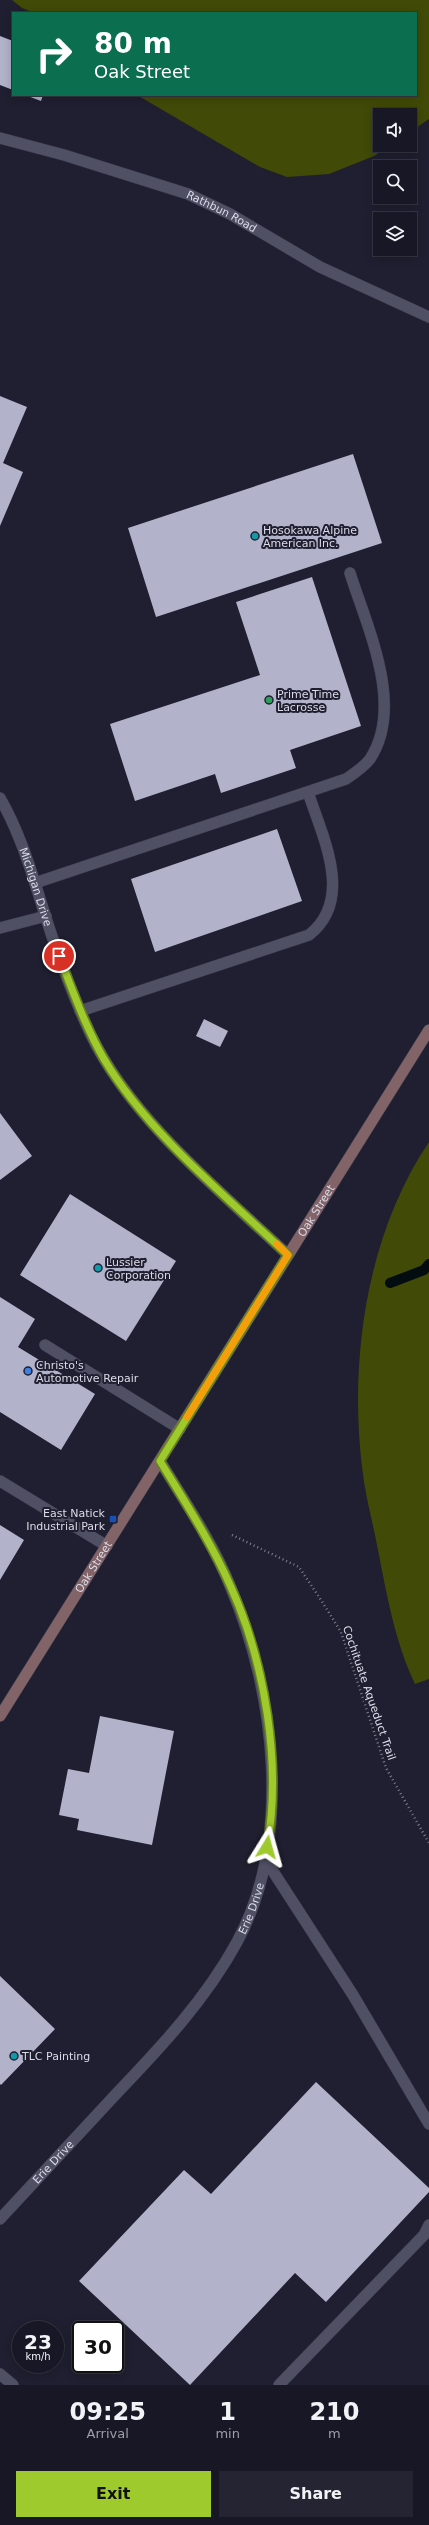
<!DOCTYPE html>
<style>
body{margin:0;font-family:"DejaVu Sans",sans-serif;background:#242432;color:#f1f3f6;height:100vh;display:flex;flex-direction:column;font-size:15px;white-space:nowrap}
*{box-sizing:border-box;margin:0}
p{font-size:13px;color:#9e9fa7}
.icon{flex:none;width:22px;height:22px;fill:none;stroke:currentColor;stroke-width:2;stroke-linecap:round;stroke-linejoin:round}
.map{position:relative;height:2385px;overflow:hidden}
.sheet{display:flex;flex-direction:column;background:#171725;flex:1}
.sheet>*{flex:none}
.guide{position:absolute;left:12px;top:12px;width:405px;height:84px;border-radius:0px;box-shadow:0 2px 10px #0003,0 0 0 1px #363642;background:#0b6e4f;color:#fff;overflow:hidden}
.tools{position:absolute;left:373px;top:108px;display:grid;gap:8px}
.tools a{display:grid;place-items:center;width:44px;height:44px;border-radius:0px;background:#171725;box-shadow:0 2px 10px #0003,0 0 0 1px #363642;font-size:20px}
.speed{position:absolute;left:12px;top:2321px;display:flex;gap:8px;font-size:20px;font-weight:700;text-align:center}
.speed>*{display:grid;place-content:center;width:52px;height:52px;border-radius:50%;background:#171725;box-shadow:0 2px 10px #0003,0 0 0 1px #363642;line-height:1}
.speed small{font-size:10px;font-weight:400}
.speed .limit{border:2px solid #111;border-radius:6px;background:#fff;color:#111}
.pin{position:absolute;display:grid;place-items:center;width:34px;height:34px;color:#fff;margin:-17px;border:2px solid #fff;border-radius:50%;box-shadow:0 1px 4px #0007}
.me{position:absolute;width:44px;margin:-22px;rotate:8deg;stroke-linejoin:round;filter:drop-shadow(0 0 3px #0008)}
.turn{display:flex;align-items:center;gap:14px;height:84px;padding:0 16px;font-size:18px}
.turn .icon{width:52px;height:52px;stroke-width:2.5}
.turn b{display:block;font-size:28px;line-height:34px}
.eta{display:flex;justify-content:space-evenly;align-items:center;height:68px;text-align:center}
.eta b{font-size:24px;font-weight:700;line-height:28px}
.action{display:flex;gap:8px;margin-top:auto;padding:8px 16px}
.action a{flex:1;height:46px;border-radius:0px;background:#9fca2d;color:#111;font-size:16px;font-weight:700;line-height:46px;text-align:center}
.action a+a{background:#242432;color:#f1f3f6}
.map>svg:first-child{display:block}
</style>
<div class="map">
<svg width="429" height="2385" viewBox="0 0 429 2385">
<rect width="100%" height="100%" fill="#1f1f31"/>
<path fill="#414a07" d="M12 0H429V119L410 132V115H380V145H390L374 156 329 174 287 177 260 167 137 95H416V13H34L22 8Z
M429 1142V1679L415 1684C395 1642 387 1596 378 1550 373 1523 365 1495 362 1467 349 1358 367 1234 429 1142Z"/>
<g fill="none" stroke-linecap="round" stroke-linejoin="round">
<path stroke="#030c10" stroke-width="10" d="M390 1283 424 1270 429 1264"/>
</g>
<path fill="#b2b3ca" d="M0 36 13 41V90L0 85Z
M25 95H43L41 101Z
M0 396 27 407 3 463 23 472 0 526Z
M353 454 382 543 156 617 128 528Z
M312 577 361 726 290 750 296 768 221 793 215 774 135 801 110 724 260 675 236 602Z
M277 829 302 901 155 952 131 879Z
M204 1019 228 1031 220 1047 196 1036Z
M0 1113 32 1156 0 1180Z
M70 1194 176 1261 126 1341 20 1275Z
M0 1297 35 1319 18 1347 95 1394 61 1450 0 1412Z
M0 1525 24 1540 0 1580Z
M100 1716 174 1731 152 1845 77 1830 79 1819 59 1815 68 1769 89 1773Z
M0 1976 55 2029 1 2085 0 2084Z
M316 2082 429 2188V2192L326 2302 295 2273 190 2385 79 2281 184 2170 211 2194Z"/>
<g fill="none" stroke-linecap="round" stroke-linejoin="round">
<defs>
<path id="service" d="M35 883 346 779C355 773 364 767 370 759 405 706 367 627 350 573
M0 928 46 916
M80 1011 309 935C355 899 322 836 308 792
M45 1345 180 1429
M0 1481 107 1546
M265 1859 353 1995 429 2124
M279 2385 424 2235 429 2225"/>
<g id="minor">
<path id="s1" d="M0 138 64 155 188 194 230 214 320 267 429 317"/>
<path id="s2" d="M0 798C26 843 37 894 54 942 65 974 77 1005 91 1035 131 1119 221 1192 288 1255"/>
<path id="s3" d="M0 2219C39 2177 78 2135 117 2093 161 2047 206 1999 237 1942 293 1839 275 1692 231 1588 213 1543 185 1502 160 1461"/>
<path d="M0 2374 13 2385"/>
</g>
<g id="secondary">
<path id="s4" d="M0 1716 429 1030"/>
</g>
</defs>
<use href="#service" stroke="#3b3b4a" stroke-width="12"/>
<use href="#minor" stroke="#3b3b4a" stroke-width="12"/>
<use href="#secondary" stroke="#3b3b4a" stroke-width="12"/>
<path stroke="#7e7e8d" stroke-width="2.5" stroke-dasharray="1 3" stroke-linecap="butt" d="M232 1535 299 1567 321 1600 341 1632 386 1768 429 1843"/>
<use href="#service" stroke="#4f5064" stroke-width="11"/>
<use href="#minor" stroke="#4f5064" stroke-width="11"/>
<use href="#secondary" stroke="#816368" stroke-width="11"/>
</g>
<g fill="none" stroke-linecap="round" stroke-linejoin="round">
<defs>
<path id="route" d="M59 956C73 991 85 1026 104 1059 147 1132 227 1197 288 1255L160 1461C185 1502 211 1542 230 1585 265 1661 282 1765 267 1847"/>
</defs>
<use href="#route" stroke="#67831d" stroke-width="10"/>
<use href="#route" stroke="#9fca2d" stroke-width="7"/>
<path stroke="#f59e0b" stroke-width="7" d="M187 1417 288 1255 277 1244"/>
</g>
<g fill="#0f9aa8" stroke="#1f1f31" stroke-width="1.5">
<circle cx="255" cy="536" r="4"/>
<circle cx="98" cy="1268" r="4"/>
<circle cx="14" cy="2056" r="4"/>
</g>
<circle fill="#2e9e5b" stroke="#1f1f31" stroke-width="1.5" cx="269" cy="700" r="4"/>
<circle fill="#3f7fe0" stroke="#1f1f31" stroke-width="1.5" cx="28" cy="1371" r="4"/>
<rect fill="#1a4fb4" stroke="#1f1f31" stroke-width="1.5" x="109" y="1515" width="8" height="8" rx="2"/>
<g text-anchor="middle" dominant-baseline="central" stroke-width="4" stroke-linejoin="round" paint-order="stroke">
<g font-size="11" fill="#dbdbe8" stroke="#1f1f31">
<text stroke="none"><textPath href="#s1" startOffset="234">Rathbun Road</textPath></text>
<text stroke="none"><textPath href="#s2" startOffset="96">Michigan Drive</textPath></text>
<text stroke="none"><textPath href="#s4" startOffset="596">Oak Street</textPath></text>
<text stroke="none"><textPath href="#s4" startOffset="176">Oak Street</textPath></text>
<text transform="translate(369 1693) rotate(71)">Cochituate Aqueduct Trail</text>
<text stroke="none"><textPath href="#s3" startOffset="402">Erie Drive</textPath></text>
<text stroke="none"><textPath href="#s3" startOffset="78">Erie Drive</textPath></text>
</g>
<g font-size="11" fill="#dbdbe8" stroke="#1f1f31" text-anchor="start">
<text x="263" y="530">Hosokawa Alpine<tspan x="263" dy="13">American Inc.</tspan></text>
<text x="277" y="694">Prime Time<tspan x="277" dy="13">Lacrosse</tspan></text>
<text x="106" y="1262">Lussier<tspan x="106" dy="13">Corporation</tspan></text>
<text x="36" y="1365">Christo's<tspan x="36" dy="13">Automotive Repair</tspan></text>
<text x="105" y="1513" text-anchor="end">East Natick<tspan x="105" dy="13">Industrial Park</tspan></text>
<text x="22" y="2056">TLC Painting</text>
</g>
</g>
</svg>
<div class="tools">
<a><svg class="icon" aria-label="sound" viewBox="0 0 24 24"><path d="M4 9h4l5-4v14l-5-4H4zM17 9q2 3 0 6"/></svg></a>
<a><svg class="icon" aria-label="search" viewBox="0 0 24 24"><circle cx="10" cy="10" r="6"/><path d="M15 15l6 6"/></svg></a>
<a><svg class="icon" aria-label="layers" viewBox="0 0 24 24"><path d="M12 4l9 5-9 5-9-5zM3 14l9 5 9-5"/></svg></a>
</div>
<div class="speed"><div>23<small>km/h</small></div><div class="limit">30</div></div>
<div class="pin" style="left:59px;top:956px;background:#d93025"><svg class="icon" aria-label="arrive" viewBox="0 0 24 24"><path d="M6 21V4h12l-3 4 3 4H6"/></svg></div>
<svg class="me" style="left:267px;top:1847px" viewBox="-20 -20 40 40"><path d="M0-17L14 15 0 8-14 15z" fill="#9fca2d" stroke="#fff" stroke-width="4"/></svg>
<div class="guide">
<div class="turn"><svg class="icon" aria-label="right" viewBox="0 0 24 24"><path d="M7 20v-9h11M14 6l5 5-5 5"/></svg><div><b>80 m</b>Oak Street</div></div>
</div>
</div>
<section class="sheet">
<div class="eta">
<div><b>09:25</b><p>Arrival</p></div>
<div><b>1</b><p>min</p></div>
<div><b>210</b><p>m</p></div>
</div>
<div class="action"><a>Exit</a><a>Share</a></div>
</section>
